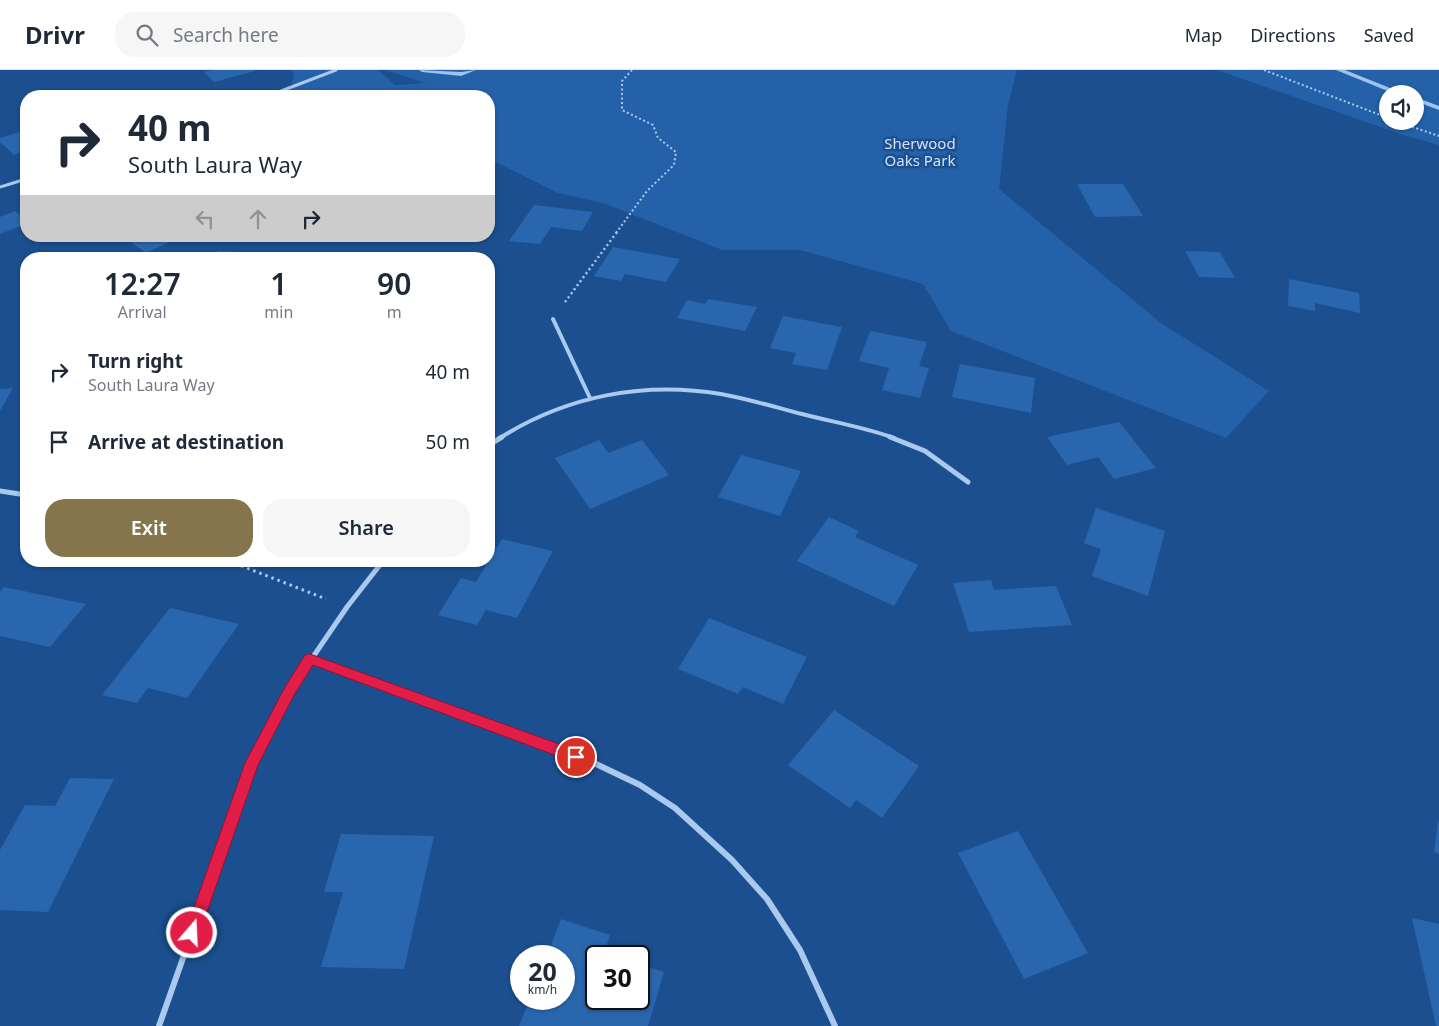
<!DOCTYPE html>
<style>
body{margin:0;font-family:"Noto Sans",sans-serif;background:#f6f6f7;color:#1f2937;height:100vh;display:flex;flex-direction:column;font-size:19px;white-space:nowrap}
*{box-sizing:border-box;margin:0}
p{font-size:16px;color:#747a83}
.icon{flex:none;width:28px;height:28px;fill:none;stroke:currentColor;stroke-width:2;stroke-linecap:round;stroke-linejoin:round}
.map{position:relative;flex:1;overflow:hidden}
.panel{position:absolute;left:20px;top:182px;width:475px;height:315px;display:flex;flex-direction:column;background:#fff;border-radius:20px;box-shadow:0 1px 4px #0004}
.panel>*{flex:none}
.top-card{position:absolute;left:20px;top:20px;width:475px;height:152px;border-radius:20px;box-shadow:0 1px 4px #0004;background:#fff;color:#1f2937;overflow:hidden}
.tools{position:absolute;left:1379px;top:15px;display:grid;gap:10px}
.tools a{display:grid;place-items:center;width:45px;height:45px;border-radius:50%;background:#fff;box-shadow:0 1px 4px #0004;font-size:25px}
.speed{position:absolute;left:510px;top:875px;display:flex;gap:10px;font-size:25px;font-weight:700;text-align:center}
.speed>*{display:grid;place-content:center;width:65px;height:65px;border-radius:50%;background:#fff;box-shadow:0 1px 4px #0004;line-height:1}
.speed small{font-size:12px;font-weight:400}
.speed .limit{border:2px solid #111;border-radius:8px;background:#fff;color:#111}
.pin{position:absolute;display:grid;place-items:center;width:42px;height:42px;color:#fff;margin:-21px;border:2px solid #fff;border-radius:50%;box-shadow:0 1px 5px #0007}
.me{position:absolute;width:55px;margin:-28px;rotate:19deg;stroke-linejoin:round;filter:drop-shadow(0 0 4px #0008)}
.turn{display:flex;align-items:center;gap:18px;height:105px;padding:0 25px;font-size:22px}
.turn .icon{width:65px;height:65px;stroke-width:2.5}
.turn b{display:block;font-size:35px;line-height:42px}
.lanes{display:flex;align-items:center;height:48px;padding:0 25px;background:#0003;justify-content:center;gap:25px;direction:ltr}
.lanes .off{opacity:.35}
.eta{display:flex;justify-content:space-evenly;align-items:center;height:85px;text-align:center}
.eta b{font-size:30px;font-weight:600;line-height:35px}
.button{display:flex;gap:10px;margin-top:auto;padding:10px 25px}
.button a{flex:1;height:58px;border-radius:20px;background:#84754c;color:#fff;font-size:20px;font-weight:600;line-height:58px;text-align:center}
.button a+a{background:#f6f6f7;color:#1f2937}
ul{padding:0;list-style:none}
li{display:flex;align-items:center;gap:15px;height:70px;padding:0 25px}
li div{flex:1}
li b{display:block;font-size:19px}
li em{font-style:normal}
header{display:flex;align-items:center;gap:30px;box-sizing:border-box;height:70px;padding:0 25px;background:#fff;border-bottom:1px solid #e0e1e3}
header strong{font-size:24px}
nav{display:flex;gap:28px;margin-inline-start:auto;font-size:18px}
.search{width:350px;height:45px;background:#f6f6f7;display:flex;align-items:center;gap:12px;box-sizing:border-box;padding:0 18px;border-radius:20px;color:#747a83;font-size:19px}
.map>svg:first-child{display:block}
</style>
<header>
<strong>Drivr</strong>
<div class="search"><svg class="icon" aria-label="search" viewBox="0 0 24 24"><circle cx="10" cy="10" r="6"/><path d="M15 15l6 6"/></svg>Search here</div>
<nav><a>Map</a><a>Directions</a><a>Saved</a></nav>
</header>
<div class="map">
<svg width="1439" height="956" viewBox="0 0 1439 956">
<rect width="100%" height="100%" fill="#1b4f8f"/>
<path fill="#2461a8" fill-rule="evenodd" d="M291 0H378L395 15 425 13 385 0H1017L1008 35 999 119 1161 253 1269 321 1226 368 951 261 923 214 800 180H722L606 134 558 123 489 89V26H289L294 4Z
M1217 0H1439V75L1403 65ZM1388 24H1415V51H1388Z"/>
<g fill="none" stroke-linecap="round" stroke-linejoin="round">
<path fill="#9cc4f0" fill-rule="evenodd" d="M419 0 461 2 476 0 461 6 422 2Z
M1336 0H1345L1405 24H1395Z
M1415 27 1439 36V40L1415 31Z"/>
</g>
<path fill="#2a66ad" d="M211 0H255V1L214 12 204 2Z
M26 60V81L14 85 0 72V68Z
M1077 114H1123L1143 146 1095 147Z
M534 135 593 142 582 161 551 157 540 174 509 171Z
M15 141 26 149V154L0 164V147Z
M122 166H182L146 183Z
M613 177 680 189 666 212 625 204 621 211 594 206Z
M218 181 291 184 287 189H212Z
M1185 181 1220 182 1235 208 1199 207Z
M1289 209 1359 223 1360 243 1315 233V241L1288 236Z
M708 229 757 237 745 261 677 248 687 230 705 234Z
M783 246 842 257 827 300 792 294 796 283 770 278Z
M870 261 927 272 919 296 929 298 920 328 882 320 889 298 859 291Z
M960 294 1035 308 1031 343 952 327Z
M13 318 0 341V319Z
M1119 352 1156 398 1114 409 1098 387 1067 395 1047 367Z
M599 370 608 383 642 370 669 405 590 439 555 388Z
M741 385 801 401 780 446 718 427Z
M1096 438 1165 461 1148 526 1092 506 1101 479 1084 473Z
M829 447 859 461 855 467 918 495 894 536 797 491Z
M502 469 553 481 517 548 486 540 477 555 438 545 461 508 476 512Z
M991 510 994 520 1056 516 1072 555 969 562 953 513Z
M4 517 86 534 50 577 0 566V522Z
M170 538 239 554 187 628 148 618 137 633 102 625Z
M709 548 807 587 783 634 743 617 738 624 678 599Z
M834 640 919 696 882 748 856 730 850 738 788 695Z
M70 708 114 709 48 842 0 840V780L25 735 55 736Z
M1438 751 1439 752V784L1434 782Z
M1018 761 1088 883 1024 909 958 783Z
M341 764 434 766 404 899 321 897 343 822H324Z
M1412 848 1439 854V956H1436Z
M561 849 610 865 604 883 612 886H596V929H639V894L664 902 648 956H519L530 929H564V886H547Z"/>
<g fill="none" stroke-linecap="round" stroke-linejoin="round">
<path stroke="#a9c9ee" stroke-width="2" stroke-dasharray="2 2.5" stroke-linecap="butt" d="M1264 0 1388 48
M1395 51 1439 66
M616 163 647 121 674 95 676 82 658 68 653 55 622 40V11L632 0"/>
<path stroke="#a9c9ee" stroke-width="2.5" stroke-dasharray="2 3" stroke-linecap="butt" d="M565 232 617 162"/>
<path stroke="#a9c9ee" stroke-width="3" stroke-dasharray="2.5 4" stroke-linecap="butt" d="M229 491 326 529"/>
<path stroke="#a9c9ee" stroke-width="3" d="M268 26 336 0
M0 117 26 109"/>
<path stroke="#a9c9ee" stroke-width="4" d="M553 249 590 328
M500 368C566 326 644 311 721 324 748 329 775 337 802 344 832 352 864 357 894 368"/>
<path stroke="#a9c9ee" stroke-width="5" d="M890 367 925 381 968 412
M489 375 502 367
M0 421 26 425
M310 589 416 628
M285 628 347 537 383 491"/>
<path stroke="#a9c9ee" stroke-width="6" d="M413 627 594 693 640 715 675 738 732 790 767 829 800 880 835 956
M159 956 252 693 286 627"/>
</g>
<path fill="#e11d48" stroke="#92132f" d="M310 584 581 682 583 687 581 691 576 693 313 595 294 625 258 695 198 868 192 870 187 868 185 863 245 693 285 617 305 585Z"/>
<g text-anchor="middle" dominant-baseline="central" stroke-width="5" stroke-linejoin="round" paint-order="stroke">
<g font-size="15" fill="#cfe3fa" stroke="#1b4f8f">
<text x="920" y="73">Sherwood<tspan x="920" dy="17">Oaks Park</tspan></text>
</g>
</g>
</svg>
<div class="tools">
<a><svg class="icon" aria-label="sound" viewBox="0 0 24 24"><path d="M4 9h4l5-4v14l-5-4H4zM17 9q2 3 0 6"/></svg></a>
</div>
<div class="speed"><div>20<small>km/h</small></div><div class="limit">30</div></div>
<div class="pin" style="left:576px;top:687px;background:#d93025"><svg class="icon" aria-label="arrive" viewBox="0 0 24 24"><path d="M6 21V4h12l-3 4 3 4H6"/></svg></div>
<svg class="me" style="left:192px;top:863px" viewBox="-20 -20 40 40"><circle r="17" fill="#e11d48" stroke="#fff" stroke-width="3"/><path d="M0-11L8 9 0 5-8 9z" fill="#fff"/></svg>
<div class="top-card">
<div class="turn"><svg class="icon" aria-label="right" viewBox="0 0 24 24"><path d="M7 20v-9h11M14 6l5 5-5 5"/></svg><div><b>40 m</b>South Laura Way</div></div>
<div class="lanes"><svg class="icon off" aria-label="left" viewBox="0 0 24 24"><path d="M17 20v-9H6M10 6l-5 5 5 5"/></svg><svg class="icon off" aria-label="ahead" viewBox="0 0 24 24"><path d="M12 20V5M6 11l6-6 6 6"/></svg><svg class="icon" aria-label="right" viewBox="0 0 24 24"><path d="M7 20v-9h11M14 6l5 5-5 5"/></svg></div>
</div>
<section class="panel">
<div class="eta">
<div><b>12:27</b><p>Arrival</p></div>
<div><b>1</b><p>min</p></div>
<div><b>90</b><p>m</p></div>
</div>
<ul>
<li><svg class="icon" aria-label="right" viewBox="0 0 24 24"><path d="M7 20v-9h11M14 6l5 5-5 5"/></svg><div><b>Turn right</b><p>South Laura Way</p></div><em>40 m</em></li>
<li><svg class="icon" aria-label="arrive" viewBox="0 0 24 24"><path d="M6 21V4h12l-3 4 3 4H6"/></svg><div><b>Arrive at destination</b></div><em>50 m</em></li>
</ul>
<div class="button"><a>Exit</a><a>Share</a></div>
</section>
</div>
